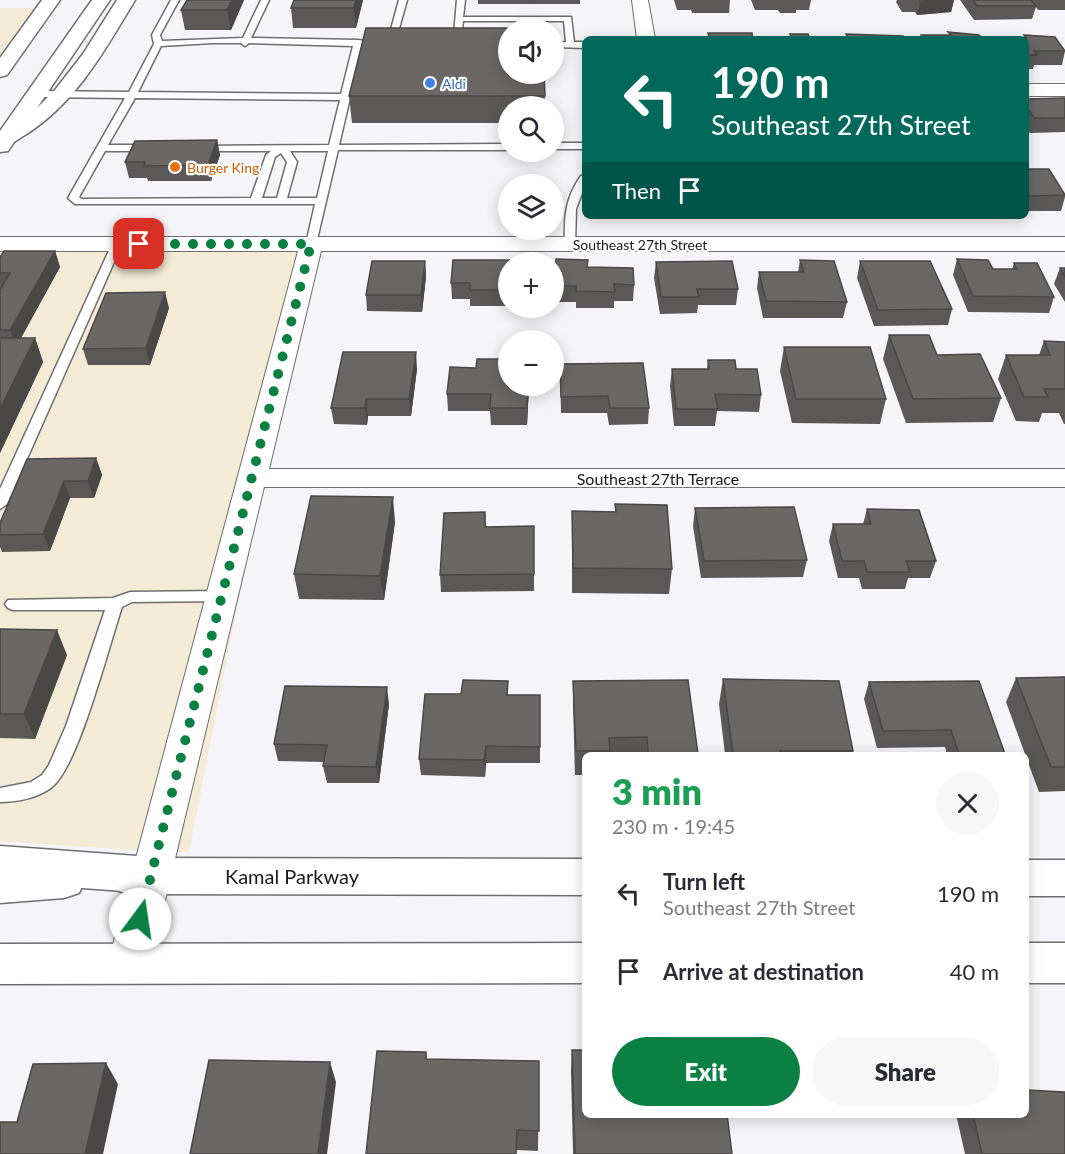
<!DOCTYPE html>
<meta charset="utf-8">
<style>
body{margin:0;font-family:Lato,sans-serif;background:#f7f7f7;color:#2b2b33;height:100vh;display:flex;flex-direction:column;font-size:22px;white-space:nowrap}
*{box-sizing:border-box;margin:0}
p{font-size:20px;color:#7c7c81}
.icon{flex:none;width:33px;height:33px;fill:none;stroke:currentColor;stroke-width:2;stroke-linecap:round;stroke-linejoin:round}
.map{position:relative;flex:1;overflow:hidden}
.side{position:absolute;left:582px;top:752px;width:447px;height:366px;display:flex;flex-direction:column;background:#fff;border-radius:9px;box-shadow:0 3px 15px #0003}
.side>*{flex:none}
.hud{position:absolute;left:582px;top:36px;width:447px;height:183px;border-radius:9px;box-shadow:0 3px 15px #0003;background:#00695c;color:#fff;overflow:hidden}
.buttons{position:absolute;left:498px;top:18px;display:grid;gap:12px}
.buttons a{display:grid;place-items:center;width:66px;height:66px;border-radius:50%;background:#fff;box-shadow:0 3px 15px #0003;font-size:30px}
.pin{position:absolute;display:grid;place-items:center;width:51px;height:51px;color:#fff;margin:-26px;border-radius:12px;box-shadow:0 3px 9px #0006}
.me{position:absolute;width:66px;margin:-33px;rotate:14deg;stroke-linejoin:round;filter:drop-shadow(0 0 4px #0008)}
.turn{display:flex;align-items:center;gap:21px;height:126px;padding:0 30px;font-size:27px}
.turn .icon{width:78px;height:78px;stroke-width:2.5}
.turn b{display:block;font-size:42px;line-height:51px}
.then{display:flex;align-items:center;height:57px;padding:0 30px;background:#0003;gap:12px;font-size:22px}
.round{display:grid;place-items:center;flex:none;width:63px;height:63px;border-radius:32px;background:#f7f7f7}
.head{display:flex;align-items:center;justify-content:space-between;height:102px;padding:0 30px}
h1{font-size:36px;font-weight:800;line-height:45px;color:#1e9e55}
.cta{display:flex;gap:12px;margin-top:auto;padding:12px 30px}
.cta a{flex:1;height:69px;border-radius:36px;background:#0b8043;color:#fff;font-size:24px;font-weight:800;line-height:69px;text-align:center}
.cta a+a{background:#f7f7f7;color:#2b2b33}
ul{padding:0;list-style:none}
li{display:flex;align-items:center;gap:18px;height:78px;padding:0 30px}
li div{flex:1}
li b{display:block;font-size:22px}
li em{font-style:normal}
.map>svg:first-child{display:block}
</style>
<div class="map">
<svg width="1065" height="1154" viewBox="0 0 1065 1154">
<rect width="100%" height="100%" fill="#f5f5f9"/>
<path fill="#f4ebd6" d="M0 8H36L0 57Z
M0 240 309 241 189 852H178V851L156 852 0 841Z"/>
<g fill="none" stroke-linecap="round" stroke-linejoin="round">
<defs>
<path id="service" d="M171 0H179L160 35 162 41 243 38 261 0H269L251 38 358 40 387 44 399 0H407L394 46H362L339 145 508 144V150H338L316 244 311 247 306 244 315 204H75L68 198 125 98 37 97 32 94 37 91 129 92 154 44 152 35ZM213 43H241L245 46 249 43 353 46 341 94 138 92 161 46ZM135 98 340 100 329 145 197 146V150L200 151H271L266 155 251 198 81 199 79 197 105 151H152L157 148 152 145H108ZM290 151H328L317 198H287L297 162ZM281 153 287 162 277 198H262L275 157Z
M457 0H465L463 17H571L574 42H585V48L554 47V43L566 42 564 21H463L460 44 453 46Z
M554 143H585V149H554Z
M585 175V185L576 209 575 244 570 247 565 244C564 218 565 198 581 176Z
M117 241 122 244 7 504 0 509V489L112 244Z
M222 591 227 592 230 596 227 600 222 601 132 602 122 607C109 645 79 765 52 787 38 798 17 802 0 802V788L31 782 42 775 49 765 66 726 105 610H13L8 608 5 604 8 600 113 598 130 592Z"/>
<path id="minor" d="M632 0H648L655 39H637Z
M1026 84H1065V96H1026Z
M0 237H1065V251H321L269 469H1065V487H264L150 963 144 977 129 982 114 977 108 963 298 251H0Z"/>
<path id="tertiary" d="M128 858 585 859V895L128 894 113 889 107 876 113 863Z
M1026 860H1065V896H1026Z
M64 862 79 867 85 880 79 893 64 898 0 903V867Z
M585 943V983L0 984V944Z
M1026 943H1065V983H1026Z"/>
<path id="secondary" d="M42 0H60L7 75 0 77V58Z
M92 0H110L8 151 0 152V131Z
M0 846 151 857 166 862 172 875 166 888 151 893 0 882Z"/>
<path id="trunk" d="M117 0H135C105 50 76 103 25 135 17 140 10 146 0 143V132L34 111 55 90 83 54Z"/>
</defs>
<use href="#service" stroke="#6e6e71" stroke-width="3"/>
<use href="#minor" stroke="#6e6e71" stroke-width="2"/>
<use href="#tertiary" stroke="#6e6e71" stroke-width="3"/>
<use href="#secondary" stroke="#6e6e71" stroke-width="3"/>
<use href="#trunk" stroke="#6e6e71" stroke-width="3"/>
<use href="#service" fill="#fff" fill-rule="evenodd"/>
<use href="#minor" fill="#fff" fill-rule="evenodd"/>
<use href="#tertiary" fill="#fff" fill-rule="evenodd"/>
<use href="#secondary" fill="#fff" fill-rule="evenodd"/>
<use href="#trunk" fill="#fff" fill-rule="evenodd"/>
</g>
<path fill="#5b5957" d="M187 0H244L231 30H185L181 10Z
M294 0H363L356 28H293L291 8Z
M478 0H580V4H478Z
M674 0H730L729 13H692L691 10H677Z
M751 0H811L809 10H796V13H780L778 10H755Z
M897 0H954L951 12 917 15 915 12H902L896 2Z
M960 0H1065V10H1038L1036 7 1032 19 974 20Z
M1024 35 1065 51 1062 65H1034L1033 69H1026V39H999V38H1023Z
M544 74 545 106H508V123H352L349 96Z
M1065 98V132L1030 133 1026 127V99Z
M217 140 220 155 211 181H148L147 178H129L125 162Z
M1026 169 1065 194V197L1061 211H1026Z
M55 251 60 267 21 338H35L43 362 0 453V290L1 289H0V257Z
M556 259 587 267 634 285 633 301H614V308H576V302H555Z
M957 259 993 269H1012L1014 263 1054 297 1049 313 968 312 953 275Z
M800 260 847 302 843 318H763L757 288 759 272H798Z
M425 261 426 277 422 312 367 311 366 295Z
M860 261 952 309 948 325 874 326 857 278Z
M508 262V306H470V299H452L451 283Z
M656 262 738 289 736 305H698L697 313 660 314 654 278Z
M1060 268H1065V302L1054 284Z
M169 308 150 365H88L83 349Z
M889 335 937 355 1001 398 993 422 906 423 883 359Z
M1044 341 1065 342V424H1064L1059 413H1042L1039 422 1016 421 998 379 1006 355H1039Z
M784 347 886 399 880 424 792 423 780 371Z
M708 360 736 369 761 395 759 412 717 411 715 426H674L670 386 672 369H707Z
M560 364 649 408 648 424 609 425 607 413H561Z
M417 369 411 416H368L367 425 334 424 331 408Z
M508 386H529L527 425H491L490 411H448L447 394Z
M96 458 102 475 94 498H70L50 551 2 552 0 547V523Z
M615 504 672 569 669 594 572 593V511L615 512Z
M695 508 807 560 803 577 701 578 693 526Z
M867 509 936 561 930 578H908L905 589H862L859 578H838L829 541 833 524H863Z
M485 512 486 527 534 526V591L441 592 440 575Z
M395 522 384 600 299 599 294 574Z
M0 629 67 655 35 739 0 738Z
M1065 677V791L1039 792 1026 757V754H1025L1006 702 1016 678Z
M723 679 853 751 852 754H725L719 704Z
M508 681V695H540V763H486L485 777 421 775 419 759 461 694Z
M573 681 698 754H585V775H575L573 705Z
M869 682 1005 754H947L945 747 877 748 864 699Z
M389 704 379 783H327L323 766 324 762 278 761 274 744Z
M572 1050 732 1154H573L571 1071Z
M426 1052 427 1059 539 1061 538 1151 517 1150 366 1154Z
M956 1114H1026L1065 1154H965Z"/>
<path fill="#4a4847" d="M232 0H244L231 30 227 10Z
M356 0H363L356 28 354 8Z
M937 0H954L951 12 917 15 920 2Z
M217 140 220 155 211 181 208 165Z
M55 251 60 267 16 347 10 330Z
M425 261 426 277 422 312 421 295Z
M165 292 169 308 150 365 146 348Z
M35 338 43 362 0 453V409Z
M416 352 417 369 411 416 409 399Z
M528 386H529L527 425V408Z
M366 399 368 416 367 425 365 408Z
M96 458 102 475 94 498 88 481Z
M64 481 70 498 50 551 43 534Z
M393 497 395 522 384 600 380 576Z
M57 630 67 655 35 739 24 714Z
M387 687 389 704 379 783 376 767Z
M486 746V763L485 777 484 760Z
M330 1062 336 1082 327 1154H318Z
M106 1063 118 1084 103 1154H85Z"/>
<path fill="#6a6765" stroke="#4a4847" stroke-width="1.5" d="M187 0H232L227 10H181Z
M294 0H356L354 8H291Z
M919 0H937L920 2Z
M973 0H1031L1036 6H977Z
M366 28H544H508V74H544L545 96H349Z
M948 32 979 35 982 39H923L921 35H951Z
M708 33H752L753 39H696V37L709 38Z
M790 34H808L810 38H827V39H774L773 37H791Z
M846 34 903 36 905 39H849Z
M1024 35 1055 37 1065 51H1034L1037 55H1026V39H1000L999 38H1026Z
M1065 98V118H1034L1026 106V99Z
M217 140 208 165 144 166 145 162H125L135 141Z
M1026 169H1049L1065 195 1030 196 1026 189Z
M4 251H55L10 330H0V290L10 273H0V257Z
M556 259 588 260 587 267 633 268 634 285 614 284 615 292 576 291V286H555Z
M957 259 988 260 993 269H1017L1014 263H1037L1054 297 973 296Z
M453 260H534V262H508V290H470V283H451Z
M800 260 834 261 847 302 766 301 759 272H804Z
M372 261H425L421 295H366Z
M732 261 738 289H697L699 297H661L656 262Z
M860 261H930L952 309 878 310Z
M1060 268H1065V277Z
M165 292 146 348 83 349 106 293Z
M889 335H929L937 355 980 354 1001 398 913 399Z
M0 338H35L0 409Z
M1044 341 1065 342V389H1044L1048 397H1024L1006 355H1050Z
M784 347H870L886 399H796Z
M343 352H416L409 399H366L365 408H331Z
M477 359H508V386H528L527 408H490L491 394H447L450 367 476 368Z
M708 360H735L736 369H757L761 395 715 394 718 409H676L672 369H709Z
M643 363 649 408H610L608 396 561 397 560 364Z
M96 458 88 481H64L43 534 0 535V523L27 459Z
M311 496 393 497 380 576 294 574Z
M615 504 667 505 672 569 573 568 572 511 616 512Z
M794 507 807 560 704 561 695 508Z
M867 509 919 510 936 561H906L910 572H867L864 561H842L833 524H871Z
M485 512V527L534 526V574L440 575 444 513Z
M0 629 57 630 24 714H0Z
M1065 677V767H1051L1016 678Z
M723 679 839 681 853 751H780L781 754H733Z
M463 680 508 681 507 695H540V747L486 746 484 760 419 759 425 694H461Z
M688 680 698 754H648L647 737 609 738 610 751H576L573 681Z
M979 681 1005 754H959L951 730 883 731 869 682Z
M285 686 387 687 376 767 323 766 327 745 274 744Z
M572 1050H585V1114H727L732 1154H575Z
M377 1051 426 1052V1059L539 1061V1131L517 1130 516 1154H366Z
M209 1060 330 1062 318 1154H190Z
M106 1063 85 1154H0V1122H17L33 1064Z
M1026 1090 1065 1092V1154H982L973 1114H1026Z"/>
<g fill="none" stroke-linecap="round" stroke-linejoin="round">
<path stroke="#0b8043" stroke-width="10" stroke-dasharray="0 18" d="M139 244H311L140 919"/>
</g>
<circle fill="#3f7fe0" stroke="#fff" stroke-width="2" cx="430" cy="83" r="6"/>
<circle fill="#e8710a" stroke="#fff" stroke-width="2" cx="175" cy="167" r="6"/>
<g text-anchor="middle" dominant-baseline="central" stroke-width="4.5" stroke-linejoin="round" paint-order="stroke">
<g font-size="14" fill="#366cbe" stroke="#fff" text-anchor="start">
<text x="442" y="83">Aldi</text>
</g>
<g font-size="14" fill="#c56008" stroke="#fff" text-anchor="start">
<text x="187" y="167">Burger King</text>
</g>
<g font-size="14" fill="#19191a" stroke="#fff">
<text x="640" y="244">Southeast 27th Street</text>
</g>
<g font-size="16" fill="#19191a" stroke="#fff">
<text x="658" y="478">Southeast 27th Terrace</text>
</g>
<g font-size="20" fill="#19191a" stroke="#fff">
<text x="292" y="876">Kamal Parkway</text>
</g>
</g>
</svg>
<div class="buttons">
<a><svg class="icon" aria-label="sound" viewBox="0 0 24 24"><path d="M4 9h4l5-4v14l-5-4H4zM17 9q2 3 0 6"/></svg></a>
<a><svg class="icon" aria-label="search" viewBox="0 0 24 24"><circle cx="10" cy="10" r="6"/><path d="M15 15l6 6"/></svg></a>
<a><svg class="icon" aria-label="layers" viewBox="0 0 24 24"><path d="M12 4l9 5-9 5-9-5zM3 14l9 5 9-5"/></svg></a>
<a>+</a>
<a>−</a>
</div>
<div class="pin" style="left:139px;top:244px;background:#d93025"><svg class="icon" aria-label="arrive" viewBox="0 0 24 24"><path d="M6 21V4h12l-3 4 3 4H6"/></svg></div>
<svg class="me" style="left:140px;top:919px" viewBox="-20 -20 40 40"><circle r="19" fill="#fff"/><path d="M0-13L10 11 0 6-10 11z" fill="#0b8043"/></svg>
<div class="hud">
<div class="turn"><svg class="icon" aria-label="left" viewBox="0 0 24 24"><path d="M17 20v-9H6M10 6l-5 5 5 5"/></svg><div><b>190 m</b>Southeast 27th Street</div></div>
<div class="then">Then<svg class="icon" aria-label="arrive" viewBox="0 0 24 24"><path d="M6 21V4h12l-3 4 3 4H6"/></svg></div>
</div>
<section class="side">
<div class="head"><div><h1>3 min</h1><p>230 m · 19:45</p></div><a class="round"><svg class="icon" aria-label="close" viewBox="0 0 24 24"><path d="M6 6l12 12M18 6L6 18"/></svg></a></div>
<ul>
<li><svg class="icon" aria-label="left" viewBox="0 0 24 24"><path d="M17 20v-9H6M10 6l-5 5 5 5"/></svg><div><b>Turn left</b><p>Southeast 27th Street</p></div><em>190 m</em></li>
<li><svg class="icon" aria-label="arrive" viewBox="0 0 24 24"><path d="M6 21V4h12l-3 4 3 4H6"/></svg><div><b>Arrive at destination</b></div><em>40 m</em></li>
</ul>
<div class="cta"><a>Exit</a><a>Share</a></div>
</section>
</div>
